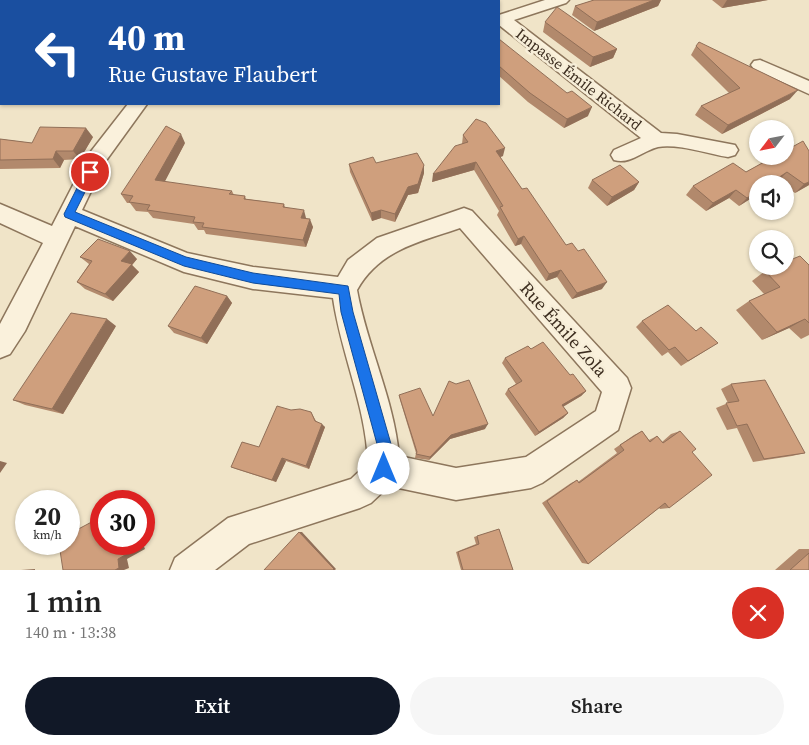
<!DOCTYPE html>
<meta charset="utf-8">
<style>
body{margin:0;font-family:"Source Serif 4",serif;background:#f6f6f6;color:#222;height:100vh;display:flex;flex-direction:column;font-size:19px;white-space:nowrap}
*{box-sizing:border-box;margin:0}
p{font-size:16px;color:#767676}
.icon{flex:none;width:28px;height:28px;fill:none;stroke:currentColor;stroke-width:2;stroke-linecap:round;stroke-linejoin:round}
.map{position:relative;height:570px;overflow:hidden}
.drawer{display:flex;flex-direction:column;background:#fff;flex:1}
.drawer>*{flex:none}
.banner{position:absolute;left:0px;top:0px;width:500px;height:105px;box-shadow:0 1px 4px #0004;background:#1a4fa0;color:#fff;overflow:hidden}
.needle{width:32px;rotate:238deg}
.controls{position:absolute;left:749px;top:120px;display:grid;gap:10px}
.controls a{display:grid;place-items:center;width:45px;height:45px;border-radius:50%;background:#fff;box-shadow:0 1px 4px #0004;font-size:25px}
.speed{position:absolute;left:15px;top:490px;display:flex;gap:10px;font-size:25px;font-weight:700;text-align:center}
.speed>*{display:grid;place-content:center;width:65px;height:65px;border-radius:50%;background:#fff;box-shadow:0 1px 4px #0004;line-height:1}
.speed small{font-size:12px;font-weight:400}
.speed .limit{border:8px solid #d22;background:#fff;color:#111}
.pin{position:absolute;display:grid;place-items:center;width:42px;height:42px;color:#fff;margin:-21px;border:2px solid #fff;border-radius:50%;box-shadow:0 1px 5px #0007}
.me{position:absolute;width:55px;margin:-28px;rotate:0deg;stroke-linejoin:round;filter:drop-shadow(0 0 4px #0008)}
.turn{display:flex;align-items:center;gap:18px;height:105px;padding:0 25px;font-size:22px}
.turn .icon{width:65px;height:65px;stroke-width:2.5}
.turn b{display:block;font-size:35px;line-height:42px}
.round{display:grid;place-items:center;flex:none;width:52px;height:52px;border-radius:26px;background:#f6f6f6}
.summary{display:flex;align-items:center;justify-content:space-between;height:85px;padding:0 25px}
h1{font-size:30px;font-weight:600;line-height:38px}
.cta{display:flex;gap:10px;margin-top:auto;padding:10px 25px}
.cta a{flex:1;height:58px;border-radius:30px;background:#111827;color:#fff;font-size:20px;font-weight:600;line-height:58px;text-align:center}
.cta a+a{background:#f6f6f6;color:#222}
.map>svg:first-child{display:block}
</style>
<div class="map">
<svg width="809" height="570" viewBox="0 0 809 570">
<rect width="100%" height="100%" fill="#f0e4c8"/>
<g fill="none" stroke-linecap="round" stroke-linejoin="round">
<defs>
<path id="street" d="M389 0H405V1H389Z
M545 0H569L566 3 514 20 661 133 677 134 735 145 738 150 735 155 728 157C709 154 676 143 658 147 642 151 630 165 614 160L611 155 614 150 641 138 499 25V15Z
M0 33H1V43H0Z
M760 60 809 81V94L754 69 751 65 754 61Z
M128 104H147L105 162 82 210 187 253 253 267 338 277 348 260 377 238 464 208 472 211 627 378 631 388 618 430 542 483 531 488 456 500 389 486 371 503 360 508 249 544 215 570H170L175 558 228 518 351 479 368 463C366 406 341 354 333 298L253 289 184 272 75 226 25 331 10 354 0 358V324L43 243 0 223V204L52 226 89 154ZM460 228 602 392 596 411 526 457 456 468 399 456C394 399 367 346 357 290 379 250 419 242 460 228Z"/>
</defs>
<use href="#street" stroke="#8d765c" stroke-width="3"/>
<use href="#street" fill="#faf1dc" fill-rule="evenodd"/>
</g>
<path fill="#b2896c" d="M418 0H468V1H419Z
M594 0H661L658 6 594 31 572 15 575 6Z
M712 0H768L722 8Z
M545 22 617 49 613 58 590 67 543 32Z
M499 39 588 116 564 128 528 102 499 76Z
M696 46 790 99 722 134 695 115 701 106 729 93 691 55Z
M463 135 503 156 500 157 522 189 566 245 602 289 572 299 557 277 546 281 521 244 515 246 497 215 499 211 474 170 432 182 462 144Z
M93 137 80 159 64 160 60 168 0 169V139L32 143Z
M185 143 164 182 232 191 234 195 245 196 246 199 284 204 285 207 306 218 313 227 306 247 206 234 204 230H198L194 224 153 218 148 212 136 211 130 203H127L121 194Z
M775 156 809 185 795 193 785 186V184H783L778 181 758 184V194L739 206 729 198 706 211 686 195 693 186 746 172Z
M376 163 424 165V173L418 193 408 195 395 222 381 218 372 221 350 172 349 164Z
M592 180 639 182 634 190 607 206 588 188Z
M80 257 137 259 132 265 139 272 113 301 85 289 77 282 89 264Z
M809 265V335L801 339 789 328 762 340 736 310 749 301 764 294 752 281 765 271Z
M227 296 232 303 207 344 174 333 168 326Z
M642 321 710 348 681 366 668 352 662 356 636 327Z
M116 326 63 414 25 405 13 400Z
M531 349 570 375 586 391 581 396 563 407 568 413 563 418 535 436 505 394 508 389 516 384 502 363 505 358Z
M731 384 805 453 792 456 753 462 737 428 727 430 716 408 728 403 721 389Z
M399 395 433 416 485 429 450 439 429 460 415 458 416 453 400 400Z
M291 410 311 412 316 421 325 427 309 469 286 461 276 482 236 469 231 467 259 447Z
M642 431 649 440 657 436 662 442 671 434 680 431 692 452 669 508 660 509 659 508 588 564 582 563 542 503 571 483 577 480 578 482 617 453 614 449 634 435Z
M499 529 513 570H461L456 552 476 544 474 537Z
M799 549H809V570H775Z"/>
<path fill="#916f58" d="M178 0H188L187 1H176Z
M460 0H468V1H456Z
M654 0H661L658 6 594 31 597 22Z
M727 0H768L722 8Z
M617 49 613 58 590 67 593 57Z
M798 90 790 99 722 134 728 125Z
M592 107 588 116 564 128 567 119Z
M86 128 93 137 80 159 73 151Z
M181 134 185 143 161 189 155 180Z
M505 148 503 156 494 159 496 151Z
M56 151 64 160 60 168 53 159Z
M476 162 474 170 432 182 433 174Z
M424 165V173L418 193 408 195 395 222V214L408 187Z
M787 172 778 181 774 184H769Z
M639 182 634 190 607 206 612 197Z
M809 182V185L795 193 804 184Z
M736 190 729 198 706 211 713 203Z
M758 191V194L739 206 747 198Z
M304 210 306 218H301Z
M381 210V218L372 221 371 213Z
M310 219 313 227 306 247 303 240Z
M524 236 521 244 515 246 518 239Z
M130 251 137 259 132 265 139 272 113 301 105 294 121 261Z
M561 270 557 277 546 281 549 274Z
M607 282 602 289 572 299 577 293Z
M227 296 232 303 207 344 201 338Z
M107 319 116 326 63 414 52 409Z
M805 319 789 328 762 340 777 332Z
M586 391 581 396 557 410 562 405Z
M568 413 563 418 535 436 539 432Z
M322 424 325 427 309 469 306 466Z
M488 424 485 429 450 439 429 460 430 457 451 435Z
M282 458 286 461 276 482 272 480Z
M0 461 7 463 0 473Z
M299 532H302L336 569 335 570H333Z
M134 544H143L145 549 127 559 129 568 124 570H115L118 559Z
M35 569V570H21Z"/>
<path fill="#cf9f7d" stroke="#916f58" d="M91 0H178L176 1H90Z
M428 0H460L456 1H429Z
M594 0H654L597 22 575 6Z
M557 7 617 49 593 57 545 22Z
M499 39 567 93 572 91 592 107 567 119 530 93 499 66Z
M699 42 798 90 728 125 701 106 740 88 696 46Z
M476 119 486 123 505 148 496 151 522 189 527 188 566 245 572 243 578 251 584 249 607 282 577 293 561 270 549 274 524 236 518 239 500 207 503 206 476 162 433 174 455 146 468 142 463 135Z
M166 126 181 134 155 180 232 191 229 194 245 196 244 199 284 204 283 207 304 210 301 218 310 219 303 240 202 227 204 223 193 222 195 217 147 210 150 205 129 202 133 196 121 194Z
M40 127 86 128 73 151H56L53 159 0 160V139L32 143Z
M803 141 809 151V182L804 184 787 172 769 184H758V191L747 198 736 190 713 203 693 186 733 163 746 172 775 156H785V151Z
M417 153 424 165 418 184 408 187 395 214 381 210 371 213 349 164 373 157 376 163Z
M620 165 639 182 612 197 592 180Z
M98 239 130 251 121 261 132 264 105 294 77 282 92 261 80 257Z
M800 256 809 265V323L805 319 777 332 749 301 780 287 765 271 775 266H785V262Z
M195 286 227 296 201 338 168 326Z
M668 305 696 331 701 327 718 343 688 361 675 347 669 350 642 321Z
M71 313 107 319 52 409 13 400Z
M543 342 570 375 573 374 586 391 562 405 568 413 539 432 508 389 522 381 505 358 528 346 531 349Z
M469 380 488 424 451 435 430 457 416 454 417 452 399 395 420 388 433 416 449 381 456 384Z
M765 380 805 453 764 459 747 424 737 426 726 403 739 401 731 384Z
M277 406 291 410 300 409 311 412 315 421 322 424 306 466 282 458 272 480 231 467 242 442 259 447Z
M642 431 650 442 657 436 663 443 680 431 696 449 692 452 712 475 669 508 665 503 588 564 547 501 577 480 579 483 624 450 620 445Z
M101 517V544H134L136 549 118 559 119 568 115 570H63L59 544H69V534Z
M499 529 513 570H463L458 552 479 544 477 536Z
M299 532 334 569 333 570H264Z
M809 553V570H790Z"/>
<path fill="#1a73e8" stroke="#114b97" d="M90 168 95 172 75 212 186 257 253 273 348 286 353 312 391 444 389 474 384 476 379 474 377 469V444L341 312 339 294 253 283 184 266 65 217 64 214 85 172Z"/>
<g text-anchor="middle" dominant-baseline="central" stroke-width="5" stroke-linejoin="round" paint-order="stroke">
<g font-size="15" fill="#3d2e20" stroke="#f7eed8">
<text transform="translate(579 79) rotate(38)">Impasse Émile Richard</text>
</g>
<g font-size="18" fill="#3d2e20" stroke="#f7eed8">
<text transform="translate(564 329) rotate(48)">Rue Émile Zola</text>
</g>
</g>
</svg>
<div class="controls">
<a><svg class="needle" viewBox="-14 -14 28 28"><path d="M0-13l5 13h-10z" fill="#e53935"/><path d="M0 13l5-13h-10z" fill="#767676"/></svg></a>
<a><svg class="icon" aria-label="sound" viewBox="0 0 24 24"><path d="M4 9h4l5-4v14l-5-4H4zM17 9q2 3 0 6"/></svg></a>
<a><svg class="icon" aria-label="search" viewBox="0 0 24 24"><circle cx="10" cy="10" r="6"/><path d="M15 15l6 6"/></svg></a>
</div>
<div class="speed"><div>20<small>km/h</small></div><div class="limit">30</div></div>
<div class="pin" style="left:90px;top:172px;background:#d93025"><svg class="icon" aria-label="arrive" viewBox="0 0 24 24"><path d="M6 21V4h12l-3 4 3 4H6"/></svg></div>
<svg class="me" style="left:384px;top:469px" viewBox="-20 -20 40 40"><circle r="19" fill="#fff"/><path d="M0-13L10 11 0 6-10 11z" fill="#1a73e8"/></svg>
<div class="banner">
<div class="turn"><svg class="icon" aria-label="left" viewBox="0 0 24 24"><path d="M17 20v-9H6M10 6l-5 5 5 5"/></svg><div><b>40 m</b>Rue Gustave Flaubert</div></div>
</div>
</div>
<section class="drawer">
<div class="summary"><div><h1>1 min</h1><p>140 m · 13:38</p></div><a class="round" style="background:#d93025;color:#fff"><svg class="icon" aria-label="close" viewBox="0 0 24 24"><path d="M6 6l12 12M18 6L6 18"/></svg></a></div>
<div class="cta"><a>Exit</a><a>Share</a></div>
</section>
